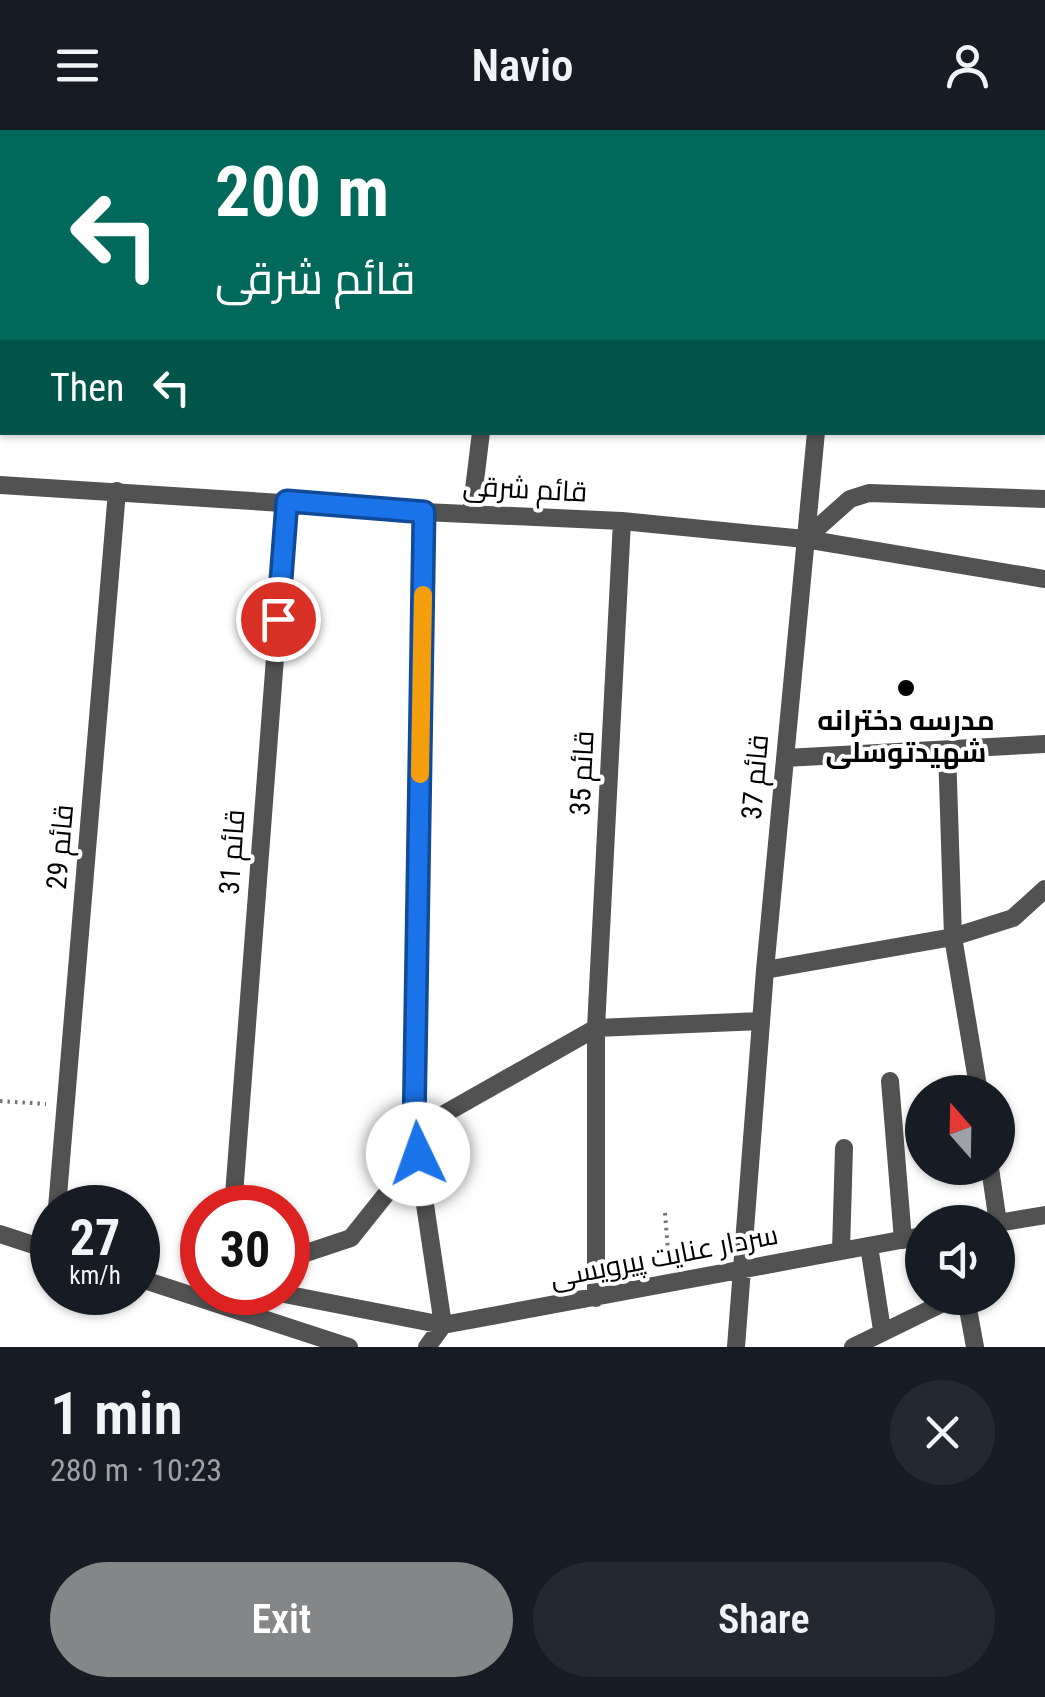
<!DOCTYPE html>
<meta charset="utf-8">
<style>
body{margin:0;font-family:"Roboto Condensed",Cairo,sans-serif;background:#242831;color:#f1f3f6;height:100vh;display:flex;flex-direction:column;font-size:38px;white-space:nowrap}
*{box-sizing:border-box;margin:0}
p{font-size:32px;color:#9ea1a6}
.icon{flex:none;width:55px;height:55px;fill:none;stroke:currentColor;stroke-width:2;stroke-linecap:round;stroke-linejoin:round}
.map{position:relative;height:1217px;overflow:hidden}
.side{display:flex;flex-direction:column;background:#171b24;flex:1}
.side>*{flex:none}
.hud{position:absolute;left:0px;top:0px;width:1045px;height:305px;box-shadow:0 2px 8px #0004;background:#00695c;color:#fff;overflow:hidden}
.needle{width:65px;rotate:340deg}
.buttons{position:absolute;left:905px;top:945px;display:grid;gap:20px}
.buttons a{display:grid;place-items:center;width:110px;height:110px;border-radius:50%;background:#171b24;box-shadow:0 2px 8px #0004;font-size:50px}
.speed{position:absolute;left:30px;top:1055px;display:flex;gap:20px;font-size:50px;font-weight:700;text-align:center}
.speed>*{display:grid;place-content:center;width:130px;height:130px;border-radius:50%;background:#171b24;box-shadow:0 2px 8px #0004;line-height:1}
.speed small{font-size:25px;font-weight:400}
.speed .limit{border:15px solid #d22;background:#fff;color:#111}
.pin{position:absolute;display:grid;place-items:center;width:85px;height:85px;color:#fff;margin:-42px;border:5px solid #fff;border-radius:50%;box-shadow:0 2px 10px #0007}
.me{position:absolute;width:110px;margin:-55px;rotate:357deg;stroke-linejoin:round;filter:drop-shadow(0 0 8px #0008)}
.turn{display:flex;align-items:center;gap:35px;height:210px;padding:0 50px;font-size:45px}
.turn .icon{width:130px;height:130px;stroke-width:2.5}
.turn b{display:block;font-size:70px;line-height:85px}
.then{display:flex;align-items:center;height:95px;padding:0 50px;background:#0003;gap:20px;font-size:38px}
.round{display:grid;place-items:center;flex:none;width:105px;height:105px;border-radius:52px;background:#242831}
.head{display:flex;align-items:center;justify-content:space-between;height:170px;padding:0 50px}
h1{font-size:60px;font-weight:600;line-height:75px}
.primary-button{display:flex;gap:20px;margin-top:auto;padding:20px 50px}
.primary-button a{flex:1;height:115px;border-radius:60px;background:#858687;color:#fff;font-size:40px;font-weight:600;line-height:115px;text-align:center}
.primary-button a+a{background:#242831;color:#f1f3f6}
header{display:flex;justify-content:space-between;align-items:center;height:130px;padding:0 50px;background:#171b24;font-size:45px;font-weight:600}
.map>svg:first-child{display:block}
</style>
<header><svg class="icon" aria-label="menu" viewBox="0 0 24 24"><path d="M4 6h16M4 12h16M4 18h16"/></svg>Navio<svg class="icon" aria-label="person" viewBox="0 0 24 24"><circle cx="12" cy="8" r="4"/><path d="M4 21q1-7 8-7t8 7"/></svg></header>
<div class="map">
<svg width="1045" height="1217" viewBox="0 0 1045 1217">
<rect width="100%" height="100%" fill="#fff"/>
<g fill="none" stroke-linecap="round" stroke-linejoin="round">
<path stroke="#747474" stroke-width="4" stroke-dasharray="2.5 5" stroke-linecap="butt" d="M329 2V0
M487 2 488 0
M741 2V0
M0 971 46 974
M665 1083 669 1133"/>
<path stroke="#525252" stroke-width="18" d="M408 0 432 2
M6 2 7 0
M205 2V0
M377 2V0
M541 2 542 0
M679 2V0
M845 2V0
M0 51 2 32
M1042 172H1045
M0 199 2 200
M0 355 424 382 622 391 805 409 1045 449
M471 384 481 302
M805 409 850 369 869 363 1045 369
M947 620 953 807 979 962
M785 628 1045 614
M765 840 953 807 1013 788 1045 759
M890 951 903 1110
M414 1001 596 898 761 891
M990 1038 998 1093
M57 1078 117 361
M233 1078 287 371
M998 1093 1045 1085
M0 1104 52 1121
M869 1116 882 1200
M841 1120 844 1018
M288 1129 351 1108 418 1024
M138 1148 349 1217
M274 1162 443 1195 414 1001 424 382
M596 1168V898L622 391
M966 1168 975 1217
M427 1217 443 1195 922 1106
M736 1217 765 840 816 302
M853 1217 941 1174 940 1168"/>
</g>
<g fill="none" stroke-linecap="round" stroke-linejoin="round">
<defs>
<path id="route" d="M278 489 287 371 424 382 414 1001 418 1024"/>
</defs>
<use href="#route" stroke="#114b97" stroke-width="25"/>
<use href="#route" stroke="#1a73e8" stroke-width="18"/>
<path stroke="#f59e0b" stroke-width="18" d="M420 644 423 465"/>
</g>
<circle fill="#000" stroke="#fff" stroke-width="4" cx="906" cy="558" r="10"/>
<g text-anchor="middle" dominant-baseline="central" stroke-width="8" stroke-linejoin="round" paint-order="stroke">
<g font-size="28" fill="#000" stroke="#fff">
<text transform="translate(525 359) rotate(3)">قائم شرقی</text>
<text transform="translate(582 643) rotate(-87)">قائم 35</text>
<text transform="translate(755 647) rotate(-85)">قائم 37</text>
<text transform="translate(60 717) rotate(-85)">قائم 29</text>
<text transform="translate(232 722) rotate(-86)">قائم 31</text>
<text transform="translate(664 1126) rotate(-11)">سردار عنایت پیرویسی</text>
</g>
<g font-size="28" font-weight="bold" fill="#000" stroke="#fff">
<text x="906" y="590">مدرسه دخترانه<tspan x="906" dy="32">شهیدتوسلی</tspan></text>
</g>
</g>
</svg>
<div class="buttons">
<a><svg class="needle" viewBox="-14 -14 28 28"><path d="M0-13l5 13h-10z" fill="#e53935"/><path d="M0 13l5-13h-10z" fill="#9ea1a6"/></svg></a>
<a><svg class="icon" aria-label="sound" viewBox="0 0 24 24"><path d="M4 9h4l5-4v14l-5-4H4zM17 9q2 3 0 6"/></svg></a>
</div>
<div class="speed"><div>27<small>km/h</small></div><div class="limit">30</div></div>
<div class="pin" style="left:278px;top:489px;background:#d93025"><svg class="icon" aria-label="arrive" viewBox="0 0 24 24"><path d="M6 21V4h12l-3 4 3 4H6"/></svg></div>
<svg class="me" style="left:418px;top:1024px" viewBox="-20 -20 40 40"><circle r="19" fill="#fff"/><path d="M0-13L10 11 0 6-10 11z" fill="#1a73e8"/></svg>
<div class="hud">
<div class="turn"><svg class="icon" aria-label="left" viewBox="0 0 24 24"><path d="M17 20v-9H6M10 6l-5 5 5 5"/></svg><div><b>200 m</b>قائم شرقی</div></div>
<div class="then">Then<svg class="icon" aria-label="left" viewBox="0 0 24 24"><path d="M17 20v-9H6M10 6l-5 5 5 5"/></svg></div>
</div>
</div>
<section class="side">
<div class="head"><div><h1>1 min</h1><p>280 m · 10:23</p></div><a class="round"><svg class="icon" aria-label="close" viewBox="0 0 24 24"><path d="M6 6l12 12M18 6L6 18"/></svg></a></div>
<div class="primary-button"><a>Exit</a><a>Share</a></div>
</section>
